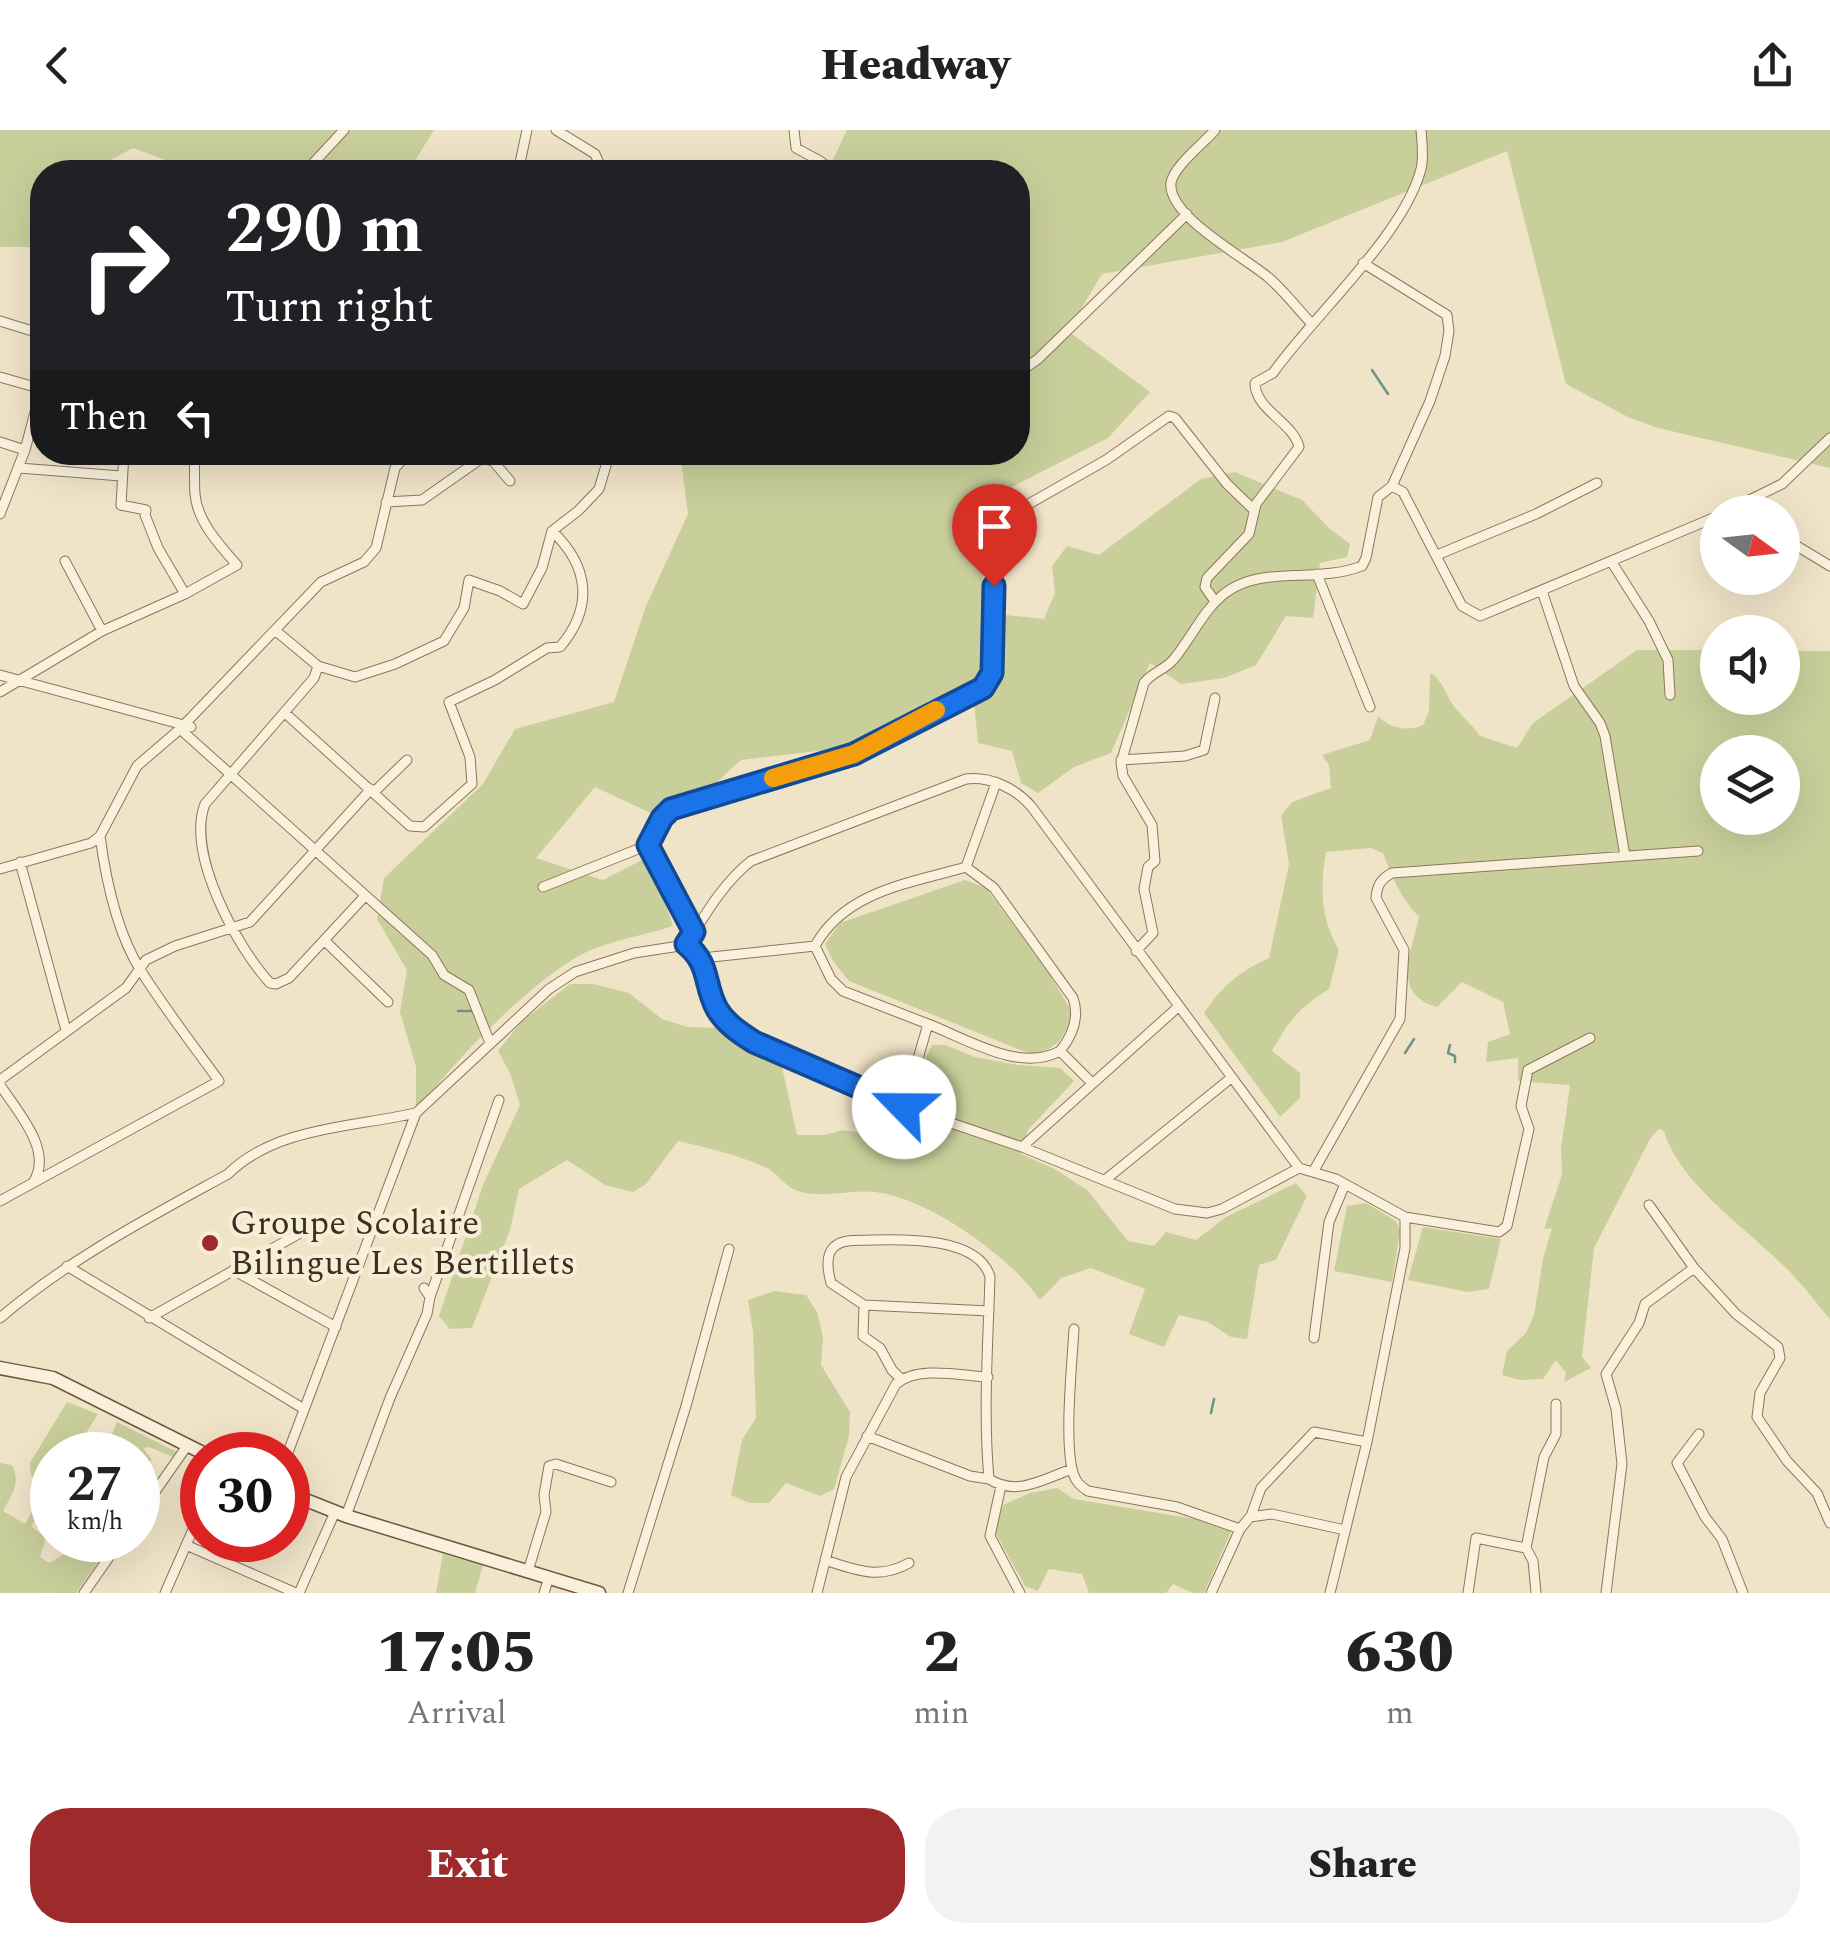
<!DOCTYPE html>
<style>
body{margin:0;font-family:Spectral,serif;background:#f2f2f2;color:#222;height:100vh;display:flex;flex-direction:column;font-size:38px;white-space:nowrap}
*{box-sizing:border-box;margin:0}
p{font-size:32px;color:#767676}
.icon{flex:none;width:55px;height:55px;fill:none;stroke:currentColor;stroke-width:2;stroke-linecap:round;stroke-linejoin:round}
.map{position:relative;height:1463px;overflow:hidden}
.side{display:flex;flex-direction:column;background:#fff;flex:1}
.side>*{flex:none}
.hud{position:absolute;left:30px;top:30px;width:1000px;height:305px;border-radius:40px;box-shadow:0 10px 40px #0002;background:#202124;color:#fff;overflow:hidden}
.needle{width:65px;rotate:105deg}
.buttons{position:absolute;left:1700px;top:365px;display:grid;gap:20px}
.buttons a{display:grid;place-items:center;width:100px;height:100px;border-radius:50%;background:#fff;box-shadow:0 10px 40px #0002;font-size:50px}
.speed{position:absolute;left:30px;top:1302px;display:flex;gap:20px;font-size:50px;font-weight:700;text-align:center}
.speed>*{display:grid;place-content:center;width:130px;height:130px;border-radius:50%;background:#fff;box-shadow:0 10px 40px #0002;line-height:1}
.speed small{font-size:25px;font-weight:400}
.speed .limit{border:15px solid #d22;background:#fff;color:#111}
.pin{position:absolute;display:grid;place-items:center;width:85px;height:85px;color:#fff;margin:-102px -42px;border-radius:50% 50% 50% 0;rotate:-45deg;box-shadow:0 0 10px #0007}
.pin .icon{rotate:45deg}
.me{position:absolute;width:110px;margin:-55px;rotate:293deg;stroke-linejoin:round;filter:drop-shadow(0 0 8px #0008)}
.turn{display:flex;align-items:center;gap:35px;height:210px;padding:0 30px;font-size:45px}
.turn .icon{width:130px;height:130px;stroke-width:2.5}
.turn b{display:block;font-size:70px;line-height:85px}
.then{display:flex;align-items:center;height:95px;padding:0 30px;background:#0003;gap:20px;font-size:38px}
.eta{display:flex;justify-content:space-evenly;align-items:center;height:170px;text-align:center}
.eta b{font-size:60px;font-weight:800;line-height:70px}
.button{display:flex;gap:20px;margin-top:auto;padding:20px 30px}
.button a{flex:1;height:115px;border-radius:40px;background:#9e2a2b;color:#fff;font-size:40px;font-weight:800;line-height:115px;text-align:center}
.button a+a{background:#f2f2f2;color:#222}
header{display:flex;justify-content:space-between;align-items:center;height:130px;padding:0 30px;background:#fff;font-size:45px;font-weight:800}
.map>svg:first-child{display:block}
</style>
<header><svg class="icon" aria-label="back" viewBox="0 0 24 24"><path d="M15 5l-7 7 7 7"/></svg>Headway<svg class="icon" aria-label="share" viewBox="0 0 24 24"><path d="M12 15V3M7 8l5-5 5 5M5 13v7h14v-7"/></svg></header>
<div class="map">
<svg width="1830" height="1463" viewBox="0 0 1830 1463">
<rect width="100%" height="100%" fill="#f0e4c8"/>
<path fill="#c9cf9b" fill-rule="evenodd" d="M0 0H434L408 42H198L133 18 88 42H42V117H0Z
M847 0H1830V338L1658 298 1630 288 1566 254 1507 21 1282 112 1102 144 1068 201 1150 262 1108 308 982 372 984 536 969 574 932 598 903 611 741 630 672 693 595 657 536 728 603 750 650 726 673 796C643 806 605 811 577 827 528 855 448 936 416 983V937L400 882 407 840 377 789 384 748 483 654 515 599 614 572 646 476 688 384 680 323 1018 322V42H827Z
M1235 342 1302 370 1329 398 1350 414 1347 427 1320 433 1313 488 1286 486 1256 535 1224 548 1181 554 1150 533 1111 623 1074 637 1038 663 1021 653 1012 621 978 613 974 573 988 540 987 483 1044 489 1055 463 1052 436 1067 416 1099 425 1201 349Z
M1637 520H1717L1718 568H1782L1783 521H1830V1189C1816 1173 1803 1155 1789 1141 1749 1100 1679 1054 1664 1001L1659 999 1650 1009 1594 1118 1582 1227 1591 1238 1564 1252 1566 1243 1556 1230 1543 1249 1519 1250 1502 1245 1507 1221 1526 1203 1534 1185 1543 1129 1552 1098 1544 1099 1562 1045 1561 1019 1570 955 1518 951V928L1486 932 1488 912 1510 904 1503 872 1462 852 1437 877C1391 864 1411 823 1419 787 1401 769 1392 747 1383 723L1371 718 1326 722C1320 759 1320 787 1339 820L1329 859C1299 878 1289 890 1272 921L1300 943V968L1280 987 1204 883C1222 856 1240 841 1269 828L1289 734 1281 686 1292 672 1331 658 1329 635 1322 625 1370 610 1378 586C1389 598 1408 602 1423 595L1429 581 1430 543C1444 551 1446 567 1456 579 1465 589 1472 595 1480 606L1517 618 1533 593ZM1718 622H1782V688H1718Z
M965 750 986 758 1048 842 1072 882C1066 907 1058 918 1033 925L849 851 833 831 825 814 840 793Z
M570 854H593L629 863 662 889 688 897 719 898 780 928 797 1005H825L842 1000 862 1003 891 1020 919 1022 926 1006C911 964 912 955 932 915H945L975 927 1018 935 1060 938 1074 951 1028 1000 1021 1024 1055 1039 1087 1060 1128 1111 1154 1116 1166 1102 1196 1110 1226 1087 1296 1053 1307 1066 1276 1130 1259 1135 1247 1209 1231 1207 1208 1192 1179 1185 1164 1217 1129 1204 1145 1159 1091 1138 1061 1148 1040 1170C1010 1126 928 1068 875 1062 849 1059 823 1069 797 1061 786 1057 778 1044 767 1038 738 1025 708 1018 678 1011L646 1054 633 1062 605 1055 567 1030 519 1059 510 1100 472 1198 450 1199 439 1186 483 1055 520 975 510 943 498 921 521 892Z
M1366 1073 1396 1091 1400 1101 1392 1152 1334 1141 1347 1076Z
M1423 1097 1501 1109 1489 1159 1468 1162 1408 1150Z
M774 1161 806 1165 817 1182 823 1207 821 1235 850 1282 849 1306 834 1359 820 1366 786 1353 769 1373H749L731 1365 742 1310 756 1288 753 1202 748 1170Z
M67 1272 98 1284 72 1325H52V1379H42L31 1396 46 1408 40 1427 49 1433 63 1425H88L98 1432 76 1463H0V1333L12 1335C21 1353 12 1364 3 1381L25 1394 46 1357 31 1345 30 1333Z
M117 1292 177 1322 173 1327 149 1317 143 1318 152 1330 142 1335 156 1343 157 1347 138 1378V1325H103Z
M1057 1358 1074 1369 1195 1389 1231 1402 1204 1463H1192L1173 1454 1166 1463H1089L1082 1444 1049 1439 1038 1461 1025 1456 995 1402 1003 1375 1030 1363Z
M443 1424 483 1435 475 1463H436Z"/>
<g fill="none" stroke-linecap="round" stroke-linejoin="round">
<path stroke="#6f938a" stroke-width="2.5" d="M1372 240 1388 264
M458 881H474
M1450 915 1448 923 1455 926V932
M1405 923 1414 909
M1211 1283 1214 1269"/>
<defs>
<path id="street" d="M556 0 595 24 603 42
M794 0 796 18 820 31 834 42
M1215 0C1204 13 1173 37 1171 53 1167 86 1246 128 1269 148 1284 161 1297 178 1311 193
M305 42 344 0
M518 42 527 0
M0 191 42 204
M1018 243 1038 229 1187 84
M0 247 42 259
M0 312 25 320
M124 322 121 375 146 380 145 385 158 418 185 464
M19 338 121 346
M1392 356 1403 362 1462 476 1480 486 1718 386
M386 372 422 370 482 328 493 331 510 351
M1725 382 1782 354 1830 308
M0 384 25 320 42 256
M1782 407 1830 436
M1437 425 1536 384 1597 353
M65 431 102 501
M1611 431 1649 491 1668 530 1670 565
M1317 444 1370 577
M1542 461 1574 556 1600 593 1605 606 1625 726
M1214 470 1205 457 1207 448 1249 404 1256 374 1299 317C1293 292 1255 280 1255 253L1273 243C1314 185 1404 105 1421 39 1424 27 1422 12 1421 0
M276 501 318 536 355 547 395 534 444 511 464 478 469 450 500 461 523 474 542 438 552 401 578 381 599 359 610 322
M318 536 314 548 205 674C186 723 236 816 270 853L276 854 289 848 365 766
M0 545 191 597
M0 562 102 501 185 464 237 435C220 416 197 391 195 364 194 351 195 336 194 322
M285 583 410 696 424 697 472 654 470 627 449 572 495 550 547 518 560 517C594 477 589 436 552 401
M180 599 432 825 444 845 469 860 490 913
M1121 630 1185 626 1204 620 1215 568
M374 662 407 630
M20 732 66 900
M966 737 996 653
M0 739 91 713 100 706 137 636 180 599 321 452 364 432 376 418 395 338 409 322
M543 757 648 715
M694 802 649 721C648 706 659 688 671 679L853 624 983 558C1006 533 982 421 1013 383L1106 330 1169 286 1175 288 1227 354 1254 380
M325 811 388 872
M686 815C705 785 723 753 751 731L966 649C990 646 1015 658 1031 676L1299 1038 1336 1049 1405 1087 1499 1102 1507 1096 1529 999 1521 976 1528 940 1590 908
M1136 821 1153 803 1144 759 1148 737 1155 731 1152 695 1123 646 1121 633 1144 553C1152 542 1165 540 1174 529 1205 490 1212 453 1270 447 1300 444 1334 447 1362 436L1366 428 1378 367 1392 356 1430 271 1445 226 1449 201 1447 185 1363 133
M702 828 815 816
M1060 921 1092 953
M0 950 126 858 146 830 175 816 250 792 371 659
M0 955C17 981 53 1020 34 1051
M904 977 928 894 843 861 831 849 815 816C845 761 911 753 966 737L994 758 1073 868C1080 888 1073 905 1060 921 1020 943 967 909 928 894
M1022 1017 1178 877
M1313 1042 1400 889 1404 820 1376 768C1377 755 1381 749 1392 743L1698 721
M1105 1050 1231 948
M0 1071 219 951C193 915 165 879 141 841 117 803 106 751 100 706
M1649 1075 1694 1138
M67 1136 304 1279
M233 1140 336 1197
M430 1167 499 970
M864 1175 863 1206 880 1218 892 1240 901 1249
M989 1181 864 1175 831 1153C828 1142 825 1125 834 1117 843 1108 860 1111 872 1110 904 1109 979 1107 990 1147 988 1214 983 1282 989 1349 1017 1367 1043 1349 1072 1339
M0 1188C69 1129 148 1088 228 1044 275 997 354 997 416 983
M149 1188 309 1098
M1074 1199C1072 1234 1064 1311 1073 1343 1076 1352 1080 1356 1088 1361L1177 1377 1240 1399
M1314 1208 1329 1092 1345 1054
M1699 1304 1677 1333 1705 1387 1722 1409 1743 1463
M867 1306 970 1346 989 1349
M287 1325 416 983 549 859 575 842 634 823 686 815C711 835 703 854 717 879 726 894 740 903 754 912L904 977 1022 1017 1175 1079 1207 1083 1222 1079 1299 1038
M1001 1356 990 1406 1020 1463
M138 1386 187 1316
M346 1386 390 1268 427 1184 430 1167 424 1158
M1251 1386 1261 1358 1314 1302 1367 1312
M186 1415 296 1463
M825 1430C856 1440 879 1450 909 1433
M528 1441 546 1382 544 1365 549 1336 556 1334 611 1352
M84 1463 121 1410
M165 1463 202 1379
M299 1463 335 1382
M544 1463 549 1447
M628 1463 686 1276 729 1119
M817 1463 846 1347 896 1254C918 1235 962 1246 988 1247
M1211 1463 1240 1399 1250 1387 1272 1384 1345 1400
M1330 1463 1367 1312 1405 1118V1087
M1468 1463 1476 1408 1526 1418
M1536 1463 1533 1431 1526 1418 1544 1327 1556 1304V1274
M1606 1463 1622 1334 1616 1279 1606 1244 1639 1193 1645 1174 1694 1138 1736 1184 1778 1217 1780 1228 1760 1263 1757 1287 1787 1331 1817 1363 1830 1393"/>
<path id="secondary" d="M0 1238 53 1248 207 1325
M288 1363 346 1386 599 1463"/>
</defs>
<use href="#street" stroke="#8d765c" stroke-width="11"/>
<use href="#secondary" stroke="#6f573f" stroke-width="15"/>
<use href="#street" stroke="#faf1dc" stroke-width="9"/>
<use href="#secondary" stroke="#faf1dc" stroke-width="12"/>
</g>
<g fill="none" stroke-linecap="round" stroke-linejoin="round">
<defs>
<path id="route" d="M904 977 754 912C740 903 726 894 717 879 703 853 711 835 686 814L694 802 648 715 662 688 671 679 854 624 983 558 992 543 994 456"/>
</defs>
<use href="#route" stroke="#114b97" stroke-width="25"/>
<use href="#route" stroke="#1a73e8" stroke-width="18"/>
<path stroke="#f59e0b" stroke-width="18" d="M773 648 854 624 936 580"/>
</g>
<circle fill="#9e2a2b" stroke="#f7eed8" stroke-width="4" cx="210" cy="1113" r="10"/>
<g text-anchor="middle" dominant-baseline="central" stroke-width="8" stroke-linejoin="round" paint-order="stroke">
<g font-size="35" fill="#3d2e20" stroke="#f7eed8" text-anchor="start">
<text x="230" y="1093">Groupe Scolaire<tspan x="230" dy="40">Bilingue Les Bertillets</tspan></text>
</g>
</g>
</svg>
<div class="buttons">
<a><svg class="needle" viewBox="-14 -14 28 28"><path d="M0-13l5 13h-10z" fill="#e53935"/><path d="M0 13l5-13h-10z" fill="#767676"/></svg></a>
<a><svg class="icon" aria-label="sound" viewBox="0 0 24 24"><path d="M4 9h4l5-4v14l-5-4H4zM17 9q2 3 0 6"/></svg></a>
<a><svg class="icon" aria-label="layers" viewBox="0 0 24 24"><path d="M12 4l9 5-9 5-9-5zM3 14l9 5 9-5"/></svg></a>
</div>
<div class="speed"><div>27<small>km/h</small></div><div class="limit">30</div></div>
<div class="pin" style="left:994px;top:456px;background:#d93025"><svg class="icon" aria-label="arrive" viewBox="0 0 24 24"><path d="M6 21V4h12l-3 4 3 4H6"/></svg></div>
<svg class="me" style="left:904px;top:977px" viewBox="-20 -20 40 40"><circle r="19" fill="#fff"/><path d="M0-13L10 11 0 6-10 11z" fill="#1a73e8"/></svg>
<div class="hud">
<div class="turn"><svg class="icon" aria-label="right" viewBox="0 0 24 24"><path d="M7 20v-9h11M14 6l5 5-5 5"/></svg><div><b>290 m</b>Turn right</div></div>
<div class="then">Then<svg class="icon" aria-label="left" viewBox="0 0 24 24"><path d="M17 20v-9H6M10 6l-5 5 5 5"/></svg></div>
</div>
</div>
<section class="side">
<div class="eta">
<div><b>17:05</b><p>Arrival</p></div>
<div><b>2</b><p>min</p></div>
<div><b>630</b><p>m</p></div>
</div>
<div class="button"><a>Exit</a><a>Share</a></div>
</section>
